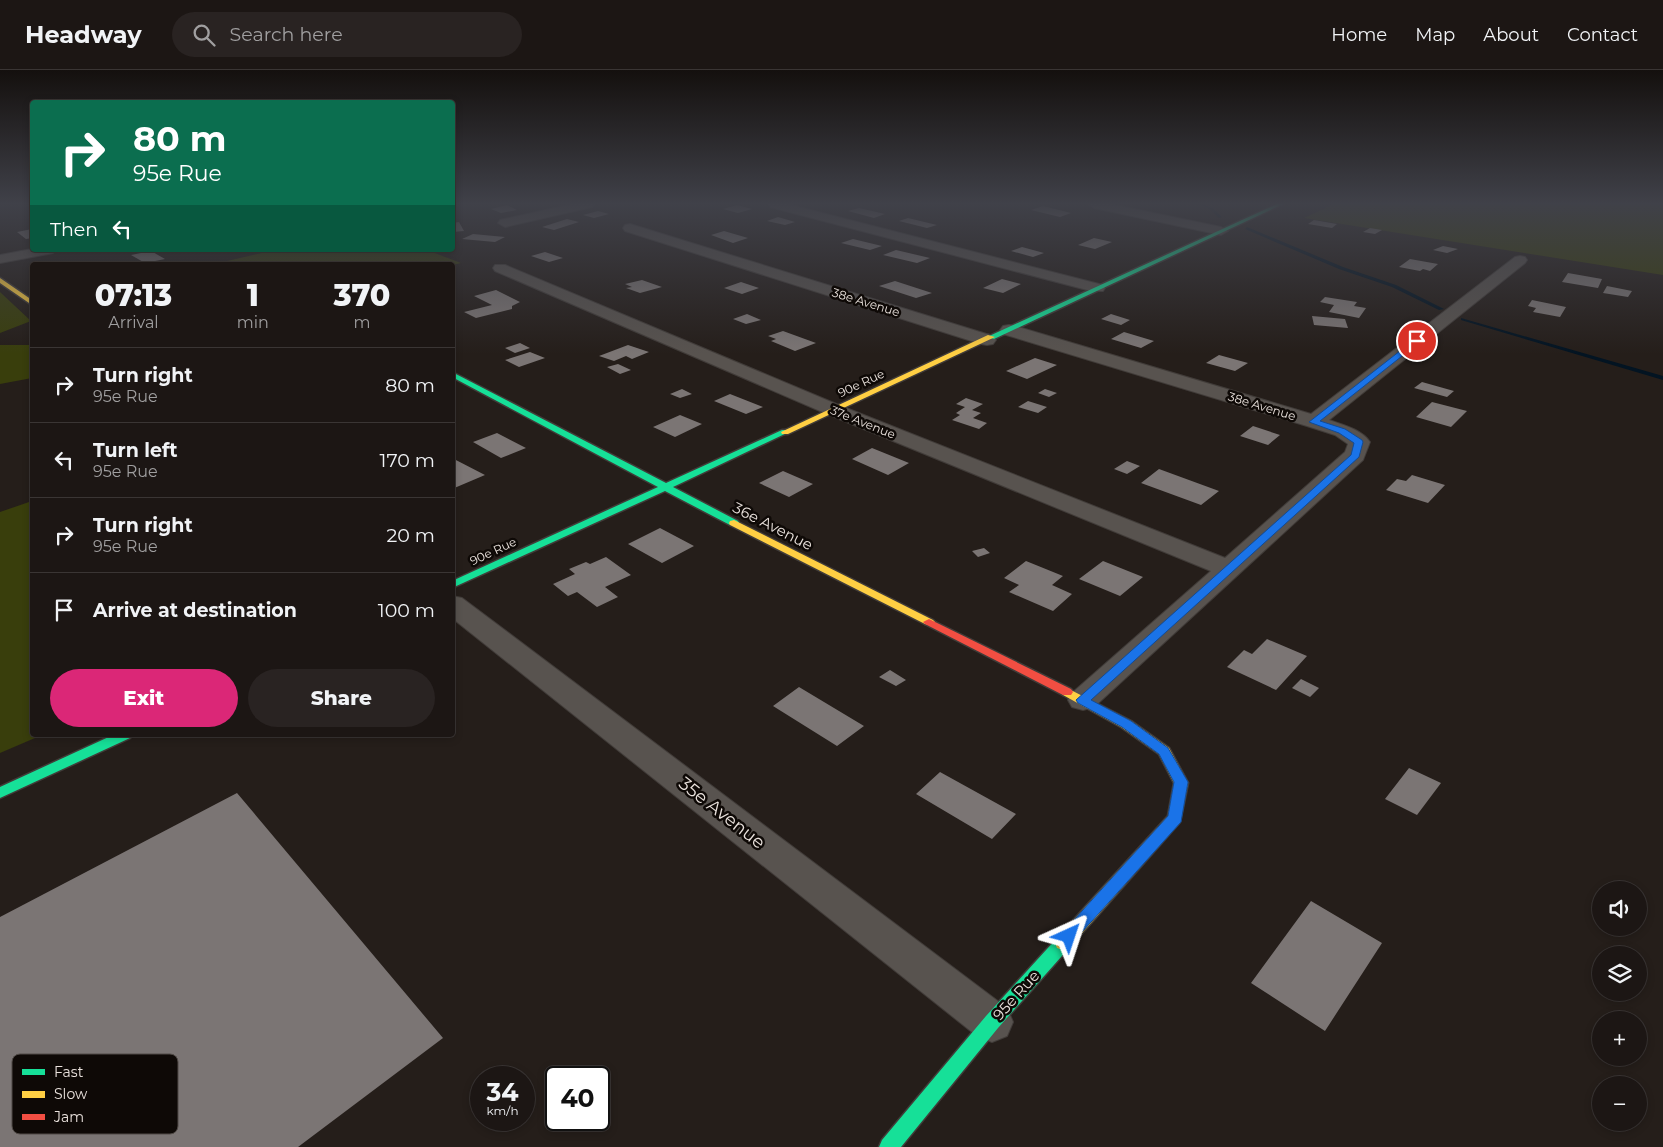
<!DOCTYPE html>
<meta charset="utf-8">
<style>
body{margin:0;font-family:Montserrat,sans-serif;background:#292322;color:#f1f3f6;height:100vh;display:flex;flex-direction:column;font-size:19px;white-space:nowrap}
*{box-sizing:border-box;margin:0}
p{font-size:16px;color:#a09fa0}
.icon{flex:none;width:28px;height:28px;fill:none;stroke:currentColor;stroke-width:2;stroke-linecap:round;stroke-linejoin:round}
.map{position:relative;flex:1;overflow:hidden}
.details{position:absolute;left:30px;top:192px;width:425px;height:475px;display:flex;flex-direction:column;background:#1c1614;border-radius:5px;box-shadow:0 2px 8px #0003,0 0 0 1px #3a3534}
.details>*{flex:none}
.guide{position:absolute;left:30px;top:30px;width:425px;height:152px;border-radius:5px;box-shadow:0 2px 8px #0003,0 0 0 1px #3a3534;background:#0b6e4f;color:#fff;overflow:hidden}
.fabs{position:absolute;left:1592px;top:811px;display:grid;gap:10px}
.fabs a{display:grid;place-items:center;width:55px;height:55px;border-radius:50%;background:#1c1614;box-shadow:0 2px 8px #0003,0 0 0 1px #3a3534;font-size:25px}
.speed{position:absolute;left:470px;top:996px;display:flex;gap:10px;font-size:25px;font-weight:700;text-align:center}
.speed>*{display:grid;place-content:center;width:65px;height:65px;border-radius:50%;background:#1c1614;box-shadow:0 2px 8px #0003,0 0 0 1px #3a3534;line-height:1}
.speed small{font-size:12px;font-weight:400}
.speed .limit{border:2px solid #111;border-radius:8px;background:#fff;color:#111}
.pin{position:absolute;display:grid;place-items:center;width:42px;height:42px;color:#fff;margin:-21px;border:2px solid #fff;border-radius:50%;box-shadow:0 1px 5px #0007}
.me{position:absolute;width:55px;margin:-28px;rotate:42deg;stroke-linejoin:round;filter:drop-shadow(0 0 4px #0008)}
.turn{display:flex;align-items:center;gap:18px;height:105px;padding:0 20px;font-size:22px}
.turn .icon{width:65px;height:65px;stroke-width:2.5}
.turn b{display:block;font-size:35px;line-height:42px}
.then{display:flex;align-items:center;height:48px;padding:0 20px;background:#0003;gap:10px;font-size:19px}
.eta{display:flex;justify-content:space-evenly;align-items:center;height:85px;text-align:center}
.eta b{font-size:30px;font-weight:800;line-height:35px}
.cta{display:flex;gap:10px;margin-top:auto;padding:10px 20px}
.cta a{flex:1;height:58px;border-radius:30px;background:#db2777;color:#fff;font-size:20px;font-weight:800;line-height:58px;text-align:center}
.cta a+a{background:#292322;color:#f1f3f6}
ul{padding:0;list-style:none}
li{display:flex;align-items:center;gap:15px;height:75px;padding:0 20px;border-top:1px solid #3a3534}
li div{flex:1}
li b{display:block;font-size:19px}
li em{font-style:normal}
header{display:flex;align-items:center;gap:30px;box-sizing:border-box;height:70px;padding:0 25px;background:#1c1614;border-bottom:1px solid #3a3534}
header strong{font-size:24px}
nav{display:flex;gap:28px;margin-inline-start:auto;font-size:18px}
.search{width:350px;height:45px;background:#292322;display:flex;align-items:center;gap:12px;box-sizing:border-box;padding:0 18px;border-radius:28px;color:#a09fa0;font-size:19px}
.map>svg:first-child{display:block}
</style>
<header>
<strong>Headway</strong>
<div class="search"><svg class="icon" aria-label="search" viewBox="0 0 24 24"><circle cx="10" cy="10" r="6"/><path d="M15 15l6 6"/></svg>Search here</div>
<nav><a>Home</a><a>Map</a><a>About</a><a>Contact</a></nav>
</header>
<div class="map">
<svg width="1663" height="1077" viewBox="0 0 1663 1077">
<rect width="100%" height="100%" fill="#251e1a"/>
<path fill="#393e0c" d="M1334 134H1663V205L1304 148Z
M275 180H427L461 193 453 195H236L227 191Z
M0 222 31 251 0 263Z
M0 275H32V308L0 314Z
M32 431V665H42L0 683V442Z"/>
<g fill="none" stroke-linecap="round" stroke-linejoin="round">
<path fill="#031422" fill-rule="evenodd" d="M1198 134C1208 133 1215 140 1222 147L1219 148 1210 139Z
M1247 157 1343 197 1396 215 1444 239 1439 240 1392 217 1339 199 1245 159Z
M1461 248 1663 306V310L1461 250Z"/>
</g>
<path fill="#7b7574" d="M507 135 517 140 501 143 491 139Z
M737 135 752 139 738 143 723 139Z
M1043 136 1071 143 1060 147 1031 140Z
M859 138 885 144 874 148 848 141Z
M598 141 609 144 594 148 583 145Z
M778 147 795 152 785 155 767 151Z
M908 148 937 155 927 158 899 151Z
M567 149 579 152 554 160 542 157Z
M1314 150 1337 154 1332 158 1308 154Z
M459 152 464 161 452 162V153Z
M1370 158 1382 160 1375 164 1363 162Z
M32 159V168L26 169 17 162Z
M724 161 748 168 733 173 711 165Z
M473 164 505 167 495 172 462 169Z
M1094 168 1112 172 1095 179 1078 175Z
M853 169 882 176 870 180 841 173Z
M1443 176 1458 179 1447 183 1433 180Z
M1022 177 1044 183 1033 187 1011 181Z
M896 180 930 188 917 193 883 185Z
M151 181 165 189 145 193 131 185Z
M545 182 563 188 549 192 531 186Z
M1410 189 1438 194 1430 201 1423 199 1420 201 1399 197Z
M1568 203 1602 209 1598 218 1562 212Z
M1002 209 1021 214 1003 223 983 218Z
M642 210 662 217 640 223 626 218 632 217 625 214Z
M895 211 932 223 916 228 879 216Z
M741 212 759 218 742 224 724 218Z
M1607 216 1632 221 1628 227 1603 223Z
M496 220 520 232 512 236V239L476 248 464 242 492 235 474 226Z
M1325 227 1357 232 1354 236 1366 238 1359 248 1329 242 1334 235 1320 232Z
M1532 230 1566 237 1560 247 1533 242 1536 238 1528 236Z
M747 244 761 250 746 254 733 249Z
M1111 244 1130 250 1121 255 1101 249Z
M1312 246 1345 249 1348 258 1314 255Z
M783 261 816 273 795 281 771 271 776 269 768 266Z
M1124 262 1154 271 1141 278 1111 269Z
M520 273 530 278 515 283 505 278Z
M628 275 649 282 632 289 626 286 614 291 599 286Z
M530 282 545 288 519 297 505 290Z
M1219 285 1248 293 1235 301 1206 293Z
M1035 288 1057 295 1027 309 1006 301Z
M618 294 631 300 620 304 607 297Z
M1422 312 1454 321 1447 327 1414 318Z
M682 319 692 324 680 328 670 324Z
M1045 319 1057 323 1049 327 1038 323Z
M730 324 763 337 746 344 714 331Z
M966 328 983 334 972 340 981 343 973 348 987 353 979 359 952 350 960 345 956 343 965 337 956 334Z
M1028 331 1047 337 1038 343 1018 337Z
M1432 332 1467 341 1451 357 1416 347Z
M680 345 702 354 675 367 653 357Z
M1253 356 1280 365 1268 375 1240 366Z
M497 363 526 378 501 388 473 372Z
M872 378 909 393 888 405 852 389Z
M452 388 485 405 452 419Z
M1127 391 1140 396 1127 404 1114 399Z
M1159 399 1219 421 1201 435 1141 413Z
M783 401 813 414 789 427 759 413Z
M1412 405 1445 415 1428 433 1386 420 1397 409 1406 411Z
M660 458 694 476 662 493 628 474Z
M984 478 990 483 978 487 972 481Z
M606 487 631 505 605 517 618 527 597 537 577 522 568 526 553 514 575 504 569 499 586 492 590 494Z
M1026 491 1063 506 1052 515 1072 524 1053 541 1009 522 1019 515 1004 508Z
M1103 491 1143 507 1120 526 1079 509Z
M1267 569 1307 586 1276 620 1227 597 1244 580 1252 584Z
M890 600 906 610 896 616 879 607Z
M1301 609 1319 618 1310 627 1292 618Z
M799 617 864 656 837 676 773 636Z
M1409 698 1441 713 1417 745 1385 729Z
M940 702 1016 744 992 769 916 724Z
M237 723 443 968 298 1077H0V847Z
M1311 831 1382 873 1325 961 1251 913Z"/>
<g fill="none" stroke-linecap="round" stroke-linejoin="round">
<defs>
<path id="street" d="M573 134H594L592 137 505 157 498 153 500 150Z
M768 134H787L1103 215 1105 218 1103 221H1091L770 137Z
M1088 134H1110L1221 157 1228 161 1221 165 1094 138Z
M630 154 993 266 996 270 993 274 987 275 981 274 625 161 623 158 625 155Z
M32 179 55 180 53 183 48 184 0 193V185Z
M1520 186 1525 187 1527 190 1525 193 1329 350C1343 355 1361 359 1370 372L1363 390 1094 637 1083 640 1072 637 1068 630 1072 623 1211 501 827 344 495 201 493 198 495 195H505L841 336 1225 488 1345 382 1348 374 1335 365 1307 356 1003 264 1000 260 1003 256 1009 255 1015 256 1311 344 1515 187Z
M452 526 462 528 1007 938 1013 952 1007 966 992 972 977 966 452 548Z"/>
<path id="fast" d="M1277 134H1283L994 269 987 267Z
M452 302 666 413 782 360H788L789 362 673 417 738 451 739 453 738 455H730L665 421 452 518V511L658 417 452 307Z
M113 665H132L130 668 0 728V717Z
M1063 866 1069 868 1071 873 1069 878 998 958 901 1077H879L882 1070 986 946 1057 868Z"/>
<path id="slow" d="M0 208 32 230V235L0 213Z
M988 265 995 267 788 364H782L781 362Z
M734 450 933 550 935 552 929 555 925 554 730 455 729 453 730 451Z
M1067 618 1131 651 1169 678 1188 713 1180 752 1069 878 1063 880 1057 878 1055 873 1057 868 1168 746 1174 713 1159 684 1121 657 1063 625 1061 622 1063 619Z"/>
<path id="jam" d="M929 549 1071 619 1073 622 1071 625H1063L925 554 923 552Z"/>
</defs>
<use href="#street" stroke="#413c39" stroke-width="2"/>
<use href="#fast" stroke="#413c39" stroke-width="3"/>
<use href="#slow" stroke="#413c39" stroke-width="3"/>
<use href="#jam" stroke="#413c39" stroke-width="3"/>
<use href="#street" fill="#58534f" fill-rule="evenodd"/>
<use href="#fast" fill="#16e098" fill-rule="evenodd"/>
<use href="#slow" fill="#ffcf43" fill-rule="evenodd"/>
<use href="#jam" fill="#f24e42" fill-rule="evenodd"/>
</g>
<linearGradient id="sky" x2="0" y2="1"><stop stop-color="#14100e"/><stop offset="0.47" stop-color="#404149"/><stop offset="1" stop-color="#404149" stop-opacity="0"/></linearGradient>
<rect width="1663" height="284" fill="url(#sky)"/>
<path fill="#1a73e8" stroke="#114b97" d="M1414 270 1421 271 1320 351 1345 359 1362 370 1363 372 1359 387 1091 630 1131 651 1168 678 1188 712 1181 752 1074 871 1069 873 1063 871 1060 866 1063 862 1168 746 1174 712 1159 684 1122 657 1078 633 1076 630 1351 385 1354 373 1339 363 1309 352Z"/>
<g text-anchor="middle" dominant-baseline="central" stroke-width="5" stroke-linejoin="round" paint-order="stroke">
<g font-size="12" fill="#eae2dd" stroke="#0e0906">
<text transform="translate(866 232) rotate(17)">38e Avenue</text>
<text transform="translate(861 313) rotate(-25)">90e Rue</text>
<text transform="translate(1262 336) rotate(17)">38e Avenue</text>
<text transform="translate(863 352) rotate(22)">37e Avenue</text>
<text transform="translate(493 481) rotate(-25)">90e Rue</text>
</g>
<g font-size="15" fill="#eae2dd" stroke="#0e0906">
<text transform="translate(773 456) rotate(27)">36e Avenue</text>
<text transform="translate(1016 925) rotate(-48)">95e Rue</text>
</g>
<g font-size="18" fill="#eae2dd" stroke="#0e0906">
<text transform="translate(722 743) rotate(38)">35e Avenue</text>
</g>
</g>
<rect x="12" y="984" width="166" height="80" rx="8" fill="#0e0906" stroke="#504a46" stroke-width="1"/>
<rect x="22" y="999" width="23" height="6" fill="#16e098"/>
<rect x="22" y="1021" width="23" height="7" fill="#ffcf43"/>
<rect x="22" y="1044" width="23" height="6" fill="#f24e42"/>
<g font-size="14" fill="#eae2dd">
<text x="54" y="1007">Fast</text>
<text x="54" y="1029">Slow</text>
<text x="54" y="1052">Jam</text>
</g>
</svg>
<div class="fabs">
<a><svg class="icon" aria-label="sound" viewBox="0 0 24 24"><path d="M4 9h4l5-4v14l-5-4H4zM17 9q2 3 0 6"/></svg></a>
<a><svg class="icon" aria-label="layers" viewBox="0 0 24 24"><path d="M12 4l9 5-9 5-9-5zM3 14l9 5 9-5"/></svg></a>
<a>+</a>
<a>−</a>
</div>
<div class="speed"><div>34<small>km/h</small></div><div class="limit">40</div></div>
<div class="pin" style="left:1417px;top:271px;background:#d93025"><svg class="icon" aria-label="arrive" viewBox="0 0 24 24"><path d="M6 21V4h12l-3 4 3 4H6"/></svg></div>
<svg class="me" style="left:1069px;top:866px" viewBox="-20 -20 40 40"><path d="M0-17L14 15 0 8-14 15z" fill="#1a73e8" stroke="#fff" stroke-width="4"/></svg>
<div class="guide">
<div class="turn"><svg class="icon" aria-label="right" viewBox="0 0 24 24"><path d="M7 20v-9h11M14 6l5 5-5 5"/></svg><div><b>80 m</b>95e Rue</div></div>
<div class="then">Then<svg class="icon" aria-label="left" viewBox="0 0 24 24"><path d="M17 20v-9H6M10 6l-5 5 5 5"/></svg></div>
</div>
<section class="details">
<div class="eta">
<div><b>07:13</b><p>Arrival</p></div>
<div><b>1</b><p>min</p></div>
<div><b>370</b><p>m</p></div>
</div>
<ul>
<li><svg class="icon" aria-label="right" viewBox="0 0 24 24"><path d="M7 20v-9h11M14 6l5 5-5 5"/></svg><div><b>Turn right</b><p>95e Rue</p></div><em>80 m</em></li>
<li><svg class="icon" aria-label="left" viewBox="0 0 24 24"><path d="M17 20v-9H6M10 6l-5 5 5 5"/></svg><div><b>Turn left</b><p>95e Rue</p></div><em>170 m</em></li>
<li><svg class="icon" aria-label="right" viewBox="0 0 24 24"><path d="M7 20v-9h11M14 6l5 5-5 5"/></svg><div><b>Turn right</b><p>95e Rue</p></div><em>20 m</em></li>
<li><svg class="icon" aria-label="arrive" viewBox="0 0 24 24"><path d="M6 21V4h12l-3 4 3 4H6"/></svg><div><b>Arrive at destination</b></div><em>100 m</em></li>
</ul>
<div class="cta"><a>Exit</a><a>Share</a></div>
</section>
</div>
